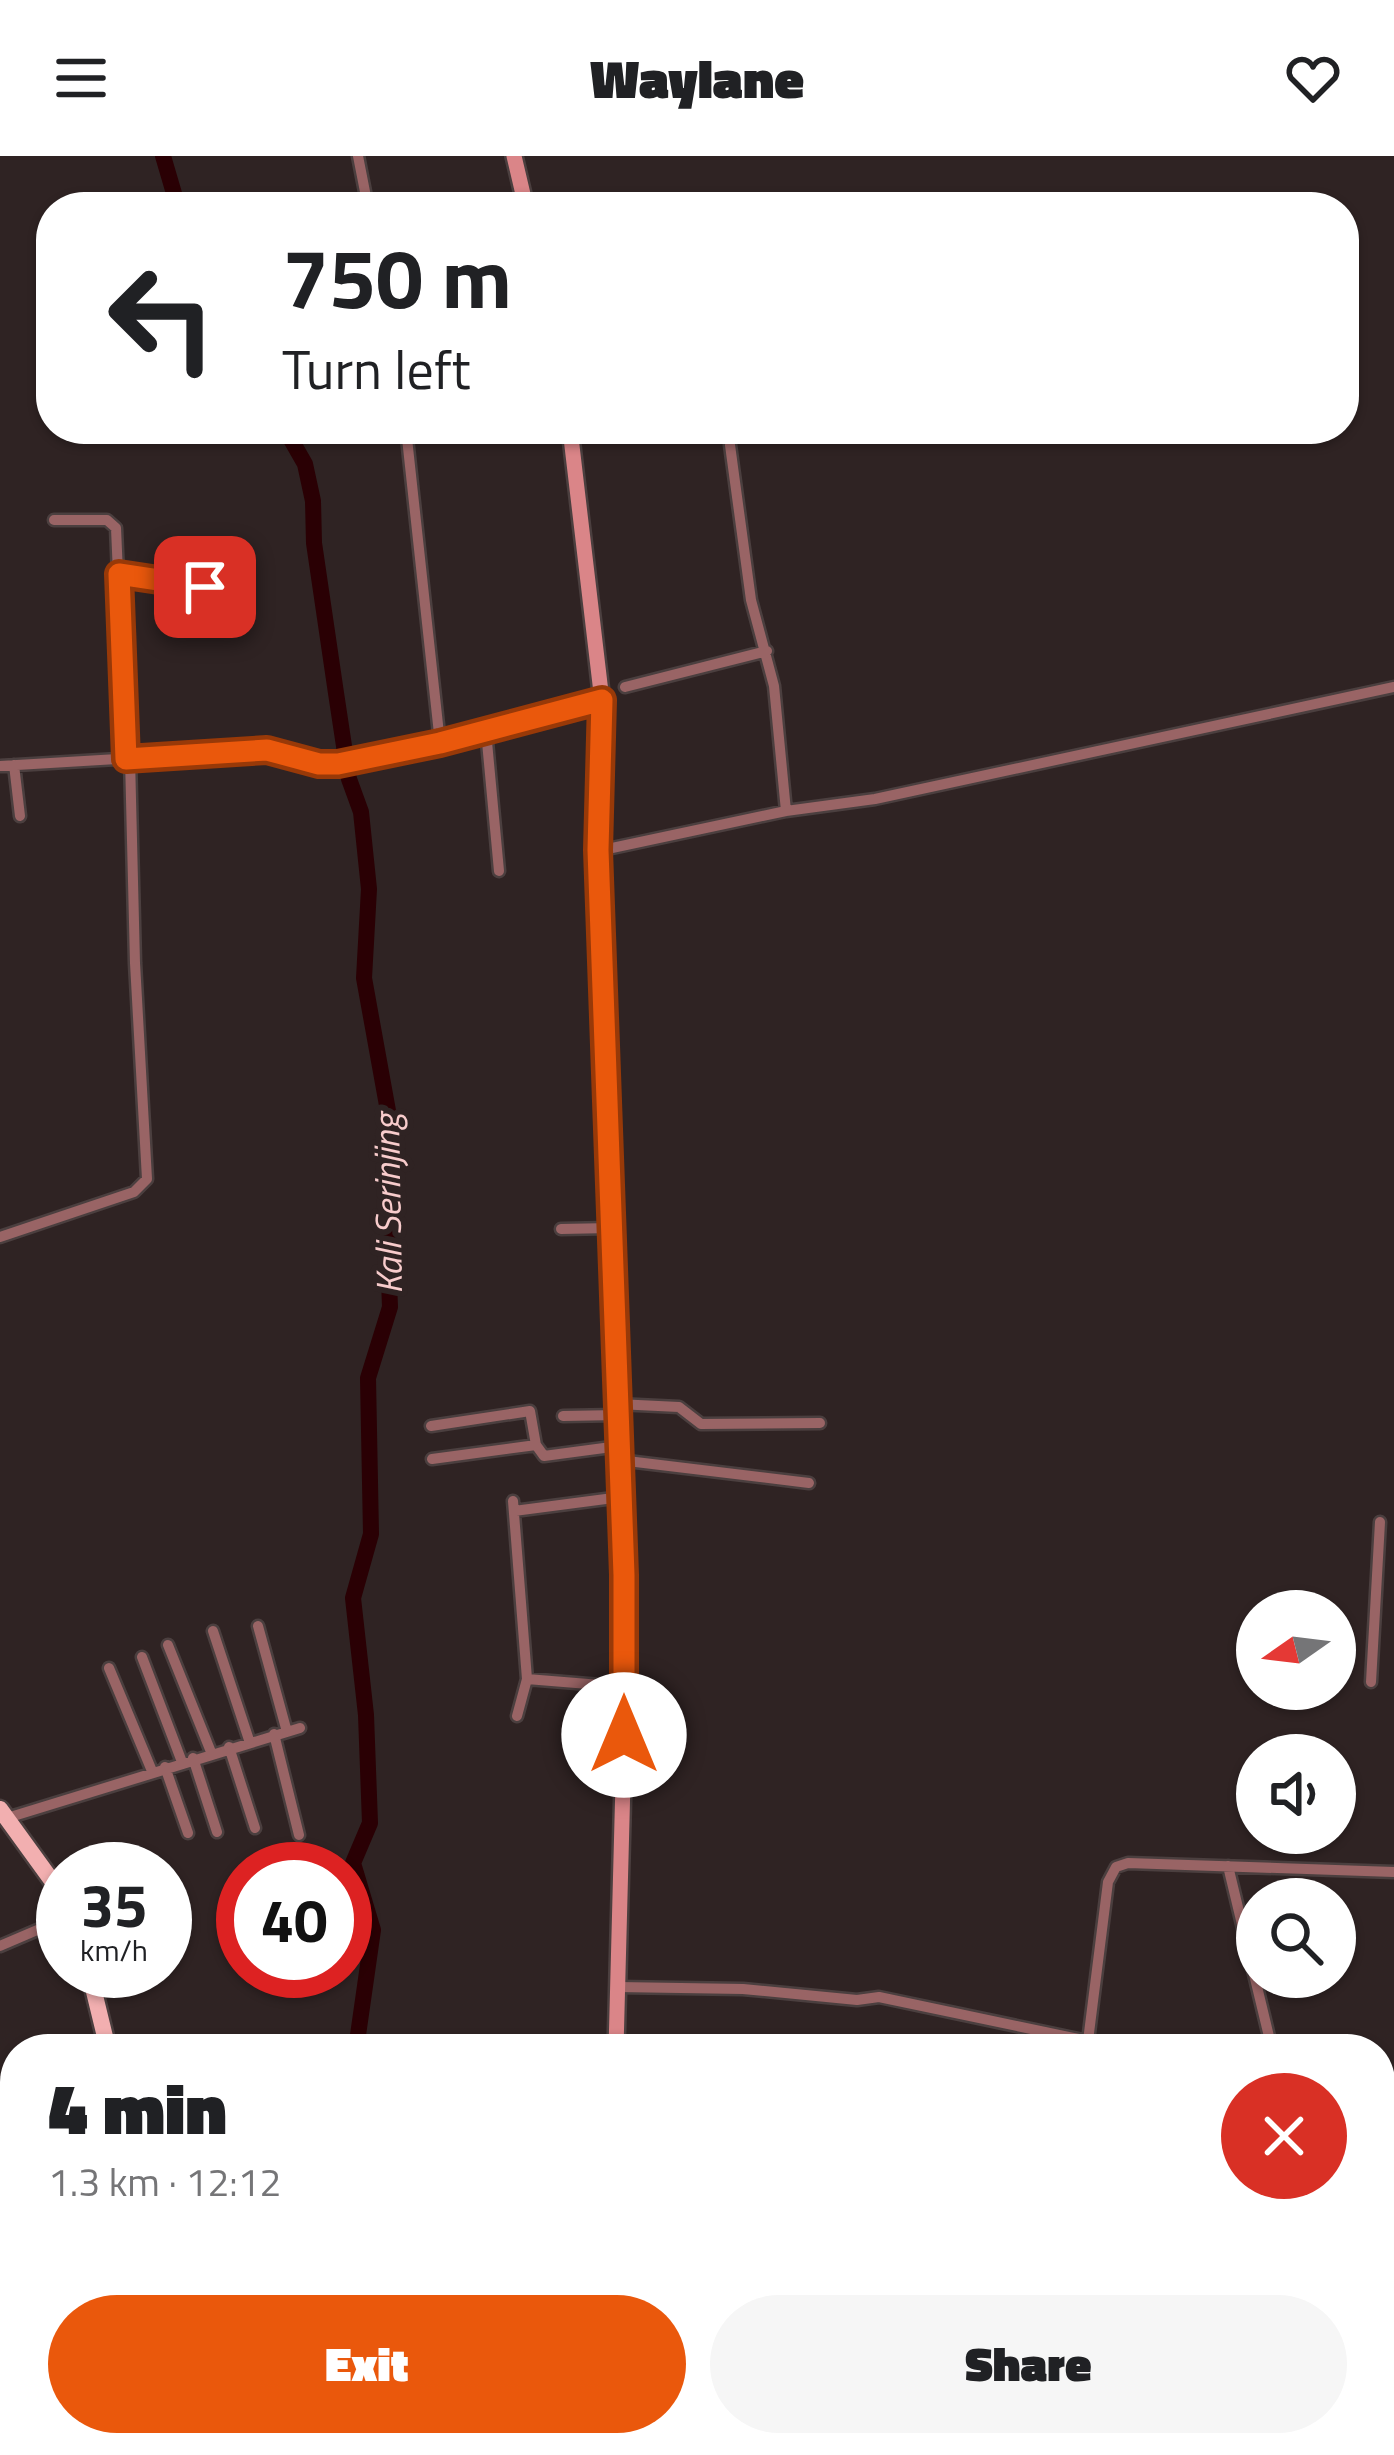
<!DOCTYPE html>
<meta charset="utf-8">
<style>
body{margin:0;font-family:"Titillium Web",sans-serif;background:#f6f6f6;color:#202124;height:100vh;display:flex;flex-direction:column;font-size:45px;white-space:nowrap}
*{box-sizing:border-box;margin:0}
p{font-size:39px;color:#757577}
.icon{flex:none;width:66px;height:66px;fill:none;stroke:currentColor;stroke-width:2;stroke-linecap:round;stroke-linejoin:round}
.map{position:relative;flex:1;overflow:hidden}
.drawer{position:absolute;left:0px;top:1878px;width:1395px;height:423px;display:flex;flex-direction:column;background:#fff;border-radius:48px 48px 0 0;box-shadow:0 3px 9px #0004}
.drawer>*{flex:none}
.top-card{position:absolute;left:36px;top:36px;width:1323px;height:252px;border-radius:48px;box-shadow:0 3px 9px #0004;background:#fff;color:#202124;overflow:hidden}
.needle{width:78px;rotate:256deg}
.buttons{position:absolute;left:1236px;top:1434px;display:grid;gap:24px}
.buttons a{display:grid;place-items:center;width:120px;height:120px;border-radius:50%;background:#fff;box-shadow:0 3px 9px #0004;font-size:60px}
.speed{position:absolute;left:36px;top:1686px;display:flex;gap:24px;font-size:60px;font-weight:700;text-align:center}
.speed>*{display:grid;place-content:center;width:156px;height:156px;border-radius:50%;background:#fff;box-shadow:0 3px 9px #0004;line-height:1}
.speed small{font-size:30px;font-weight:400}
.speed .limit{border:18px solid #d22;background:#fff;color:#111}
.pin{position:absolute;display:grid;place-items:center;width:102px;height:102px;color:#fff;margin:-51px;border-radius:24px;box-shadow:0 6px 18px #0006}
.me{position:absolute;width:132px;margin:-66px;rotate:0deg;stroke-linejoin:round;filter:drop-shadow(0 0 9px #0008)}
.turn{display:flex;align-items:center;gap:42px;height:252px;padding:0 48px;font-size:54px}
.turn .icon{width:156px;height:156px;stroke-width:2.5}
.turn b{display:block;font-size:84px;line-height:102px}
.round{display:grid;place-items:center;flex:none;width:126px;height:126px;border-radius:63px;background:#f6f6f6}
.head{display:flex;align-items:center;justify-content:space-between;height:204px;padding:0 48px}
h1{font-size:72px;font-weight:800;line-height:90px}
.primary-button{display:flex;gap:24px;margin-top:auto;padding:24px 48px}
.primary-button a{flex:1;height:138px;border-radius:72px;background:#ea580c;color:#fff;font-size:48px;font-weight:800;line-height:138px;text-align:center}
.primary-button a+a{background:#f6f6f6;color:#202124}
header{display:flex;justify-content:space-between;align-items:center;height:156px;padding:0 48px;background:#fff;font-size:54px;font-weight:800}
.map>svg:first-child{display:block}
</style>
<header><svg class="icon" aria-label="menu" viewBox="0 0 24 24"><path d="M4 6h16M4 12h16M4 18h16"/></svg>Waylane<svg class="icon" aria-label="heart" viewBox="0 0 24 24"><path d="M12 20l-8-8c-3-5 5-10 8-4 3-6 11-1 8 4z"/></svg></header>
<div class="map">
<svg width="1394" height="2299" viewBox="0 0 1394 2299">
<rect width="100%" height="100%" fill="#2f2323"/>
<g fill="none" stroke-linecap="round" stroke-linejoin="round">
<path stroke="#2a0004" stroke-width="16" d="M163 0 178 51
M285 273 305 308 313 345 314 387 336 537 349 623 361 656 369 733 364 822 392 977 386 1045 390 1151 368 1222 371 1378 353 1442 366 1559 370 1667 353 1707 373 1774 356 1893
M342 2299 345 2286"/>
<defs>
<path id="street" d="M358 0 368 51
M406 273 440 587
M730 289 751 444 774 530 786 655
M54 364H107L116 372 126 603
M119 419 205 431
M625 531 767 495
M486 575 499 715
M14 609 20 660
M0 610 267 594 319 608 337 607 440 587 602 545
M598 695 786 655 875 643 1394 531
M561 1073 611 1072
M0 1081 134 1036 147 1023 135 807 130 602
M617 1248 679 1251 701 1268 820 1267
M563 1260 618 1259
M431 1270 530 1255 536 1289
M432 1303 536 1289 544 1300 619 1290
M619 1304 809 1327
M513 1345 527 1523 517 1560
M514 1355 621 1341
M258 1470 287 1576
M213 1475 249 1584
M168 1489 211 1596
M142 1501 182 1606
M109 1512 152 1615
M527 1523 625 1531
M1371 1526 1380 1366
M274 1578 299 1679
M229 1591 255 1672
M193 1602 217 1676
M165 1611 188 1677
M7 1662 300 1572
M1228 1710 1272 1893
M0 1790 63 1763
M618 1831 743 1833 857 1844 879 1841 1088 1885 1093 1893
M1088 1885 1108 1726 1116 1711 1128 1707 1394 1716
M1380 2195 1394 2192
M1058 2286 1062 2299
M1209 2286 1213 2299
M1272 2286 1315 2293 1350 2286
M736 2299 748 2286
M880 2299 942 2286"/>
<path id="secondary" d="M514 0 526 51
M570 273 602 545 598 695 624 1419 623 1626 616 1893
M388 2299 392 2286"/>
<path id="primary" d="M0 1653 63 1740
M89 1815 108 1893
M200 2286 203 2299"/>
</defs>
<use href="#street" stroke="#4b3f3f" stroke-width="15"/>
<use href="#secondary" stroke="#4b3f3f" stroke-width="20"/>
<use href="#primary" stroke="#4b3f3f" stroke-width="21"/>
<use href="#street" stroke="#996465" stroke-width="10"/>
<use href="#secondary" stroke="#da8588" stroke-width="15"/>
<use href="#primary" stroke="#f2afb0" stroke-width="16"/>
</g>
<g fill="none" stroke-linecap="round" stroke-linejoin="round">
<defs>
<path id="route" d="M205 431 119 418 126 603 267 594 319 608H338L440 587 602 544 598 694 624 1419V1579"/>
</defs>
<use href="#route" stroke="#983908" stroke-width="30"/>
<use href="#route" stroke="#ea580c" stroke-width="21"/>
</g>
<g text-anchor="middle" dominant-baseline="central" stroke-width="12" stroke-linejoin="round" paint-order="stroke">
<g font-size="36" font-style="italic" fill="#f8cccc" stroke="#2f2323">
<text transform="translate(387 1048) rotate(-91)">Kali Serinjing</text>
</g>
</g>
</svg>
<div class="buttons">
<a><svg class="needle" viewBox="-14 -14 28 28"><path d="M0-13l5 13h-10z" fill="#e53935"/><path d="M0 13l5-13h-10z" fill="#757577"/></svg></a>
<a><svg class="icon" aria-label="sound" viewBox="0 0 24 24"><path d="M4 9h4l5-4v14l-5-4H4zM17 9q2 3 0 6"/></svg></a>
<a><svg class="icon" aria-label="search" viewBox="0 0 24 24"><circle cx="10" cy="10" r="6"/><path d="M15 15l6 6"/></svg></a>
</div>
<div class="speed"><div>35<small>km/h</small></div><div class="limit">40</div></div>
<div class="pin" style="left:205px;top:431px;background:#d93025"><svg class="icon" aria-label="arrive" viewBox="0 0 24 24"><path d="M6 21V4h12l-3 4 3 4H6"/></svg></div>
<svg class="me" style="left:624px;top:1579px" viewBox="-20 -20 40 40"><circle r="19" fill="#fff"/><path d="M0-13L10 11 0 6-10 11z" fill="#ea580c"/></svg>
<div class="top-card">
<div class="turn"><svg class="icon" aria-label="left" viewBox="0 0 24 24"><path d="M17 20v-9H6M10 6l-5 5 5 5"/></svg><div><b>750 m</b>Turn left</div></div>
</div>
<section class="drawer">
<div class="head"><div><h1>4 min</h1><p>1.3 km · 12:12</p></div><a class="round" style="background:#d93025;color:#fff"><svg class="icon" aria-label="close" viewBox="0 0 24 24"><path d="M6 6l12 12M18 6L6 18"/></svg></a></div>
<div class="primary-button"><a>Exit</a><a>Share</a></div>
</section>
</div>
